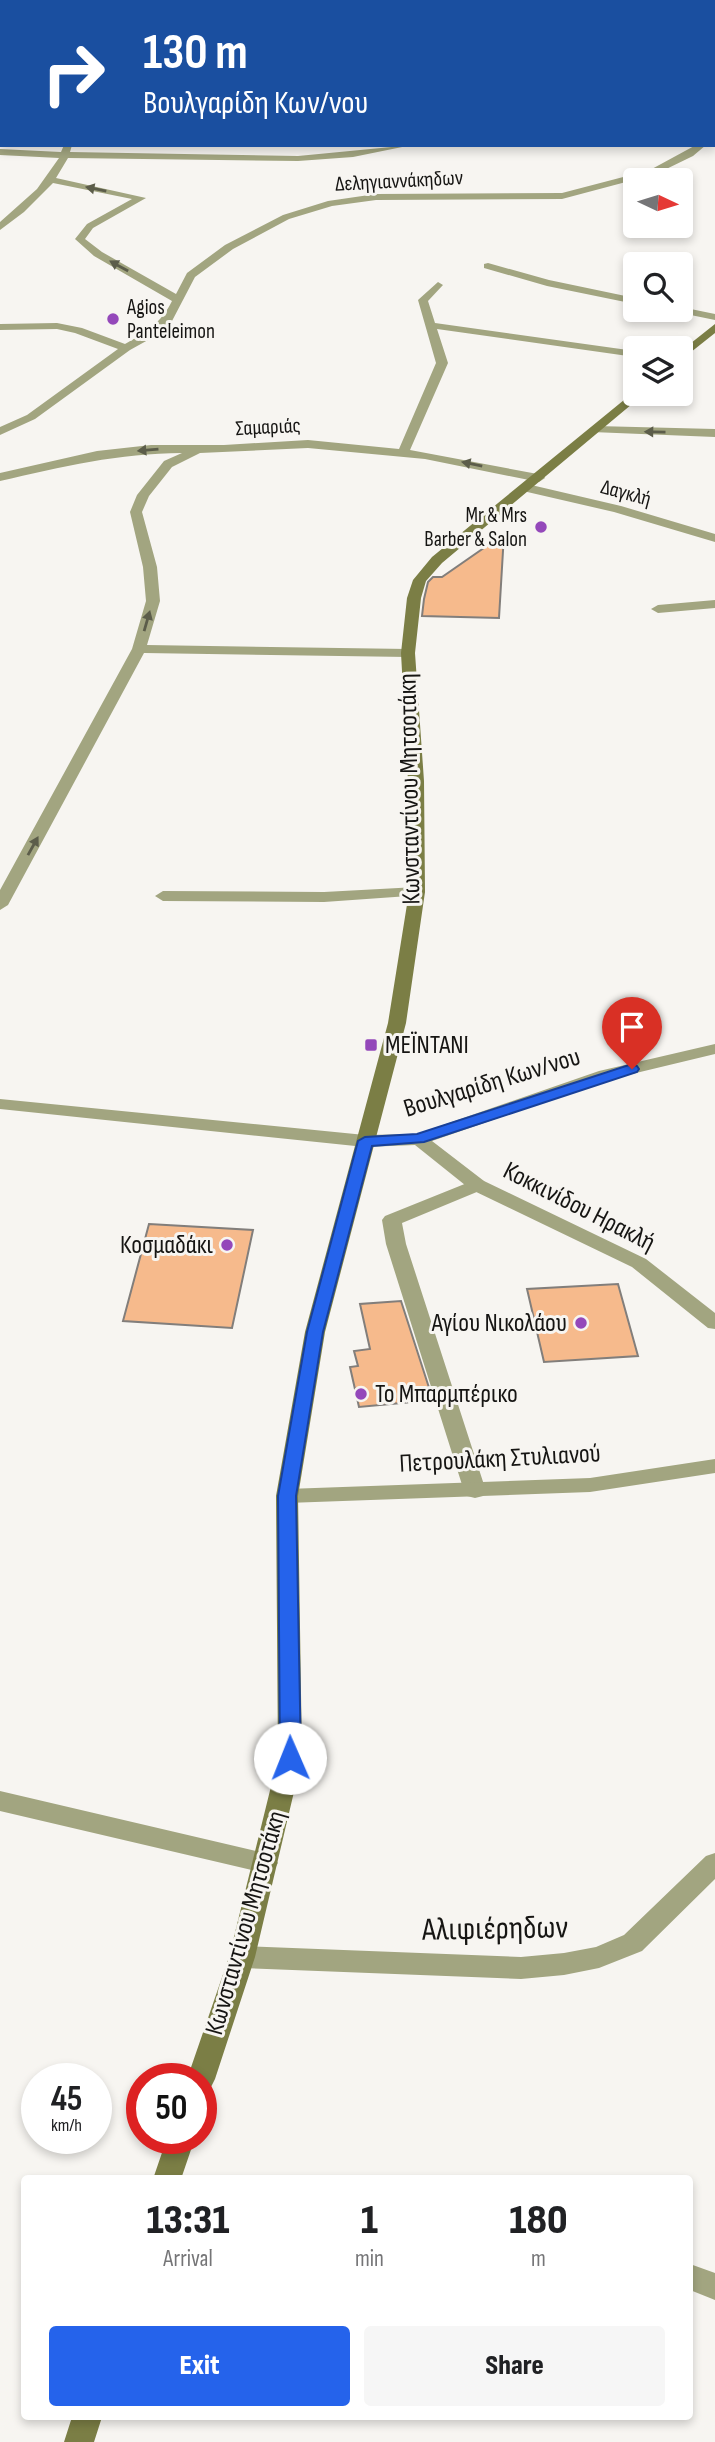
<!DOCTYPE html>
<meta charset="utf-8">
<style>
body{margin:0;font-family:"Sofia Sans Condensed",sans-serif;background:#f6f6f6;color:#202124;height:100vh;display:flex;flex-direction:column;font-size:26px;white-space:nowrap}
*{box-sizing:border-box;margin:0}
p{font-size:23px;color:#757577}
.icon{flex:none;width:38px;height:38px;fill:none;stroke:currentColor;stroke-width:2;stroke-linecap:round;stroke-linejoin:round}
.map{position:relative;flex:1;overflow:hidden}
.details{position:absolute;left:21px;top:2175px;width:672px;height:245px;display:flex;flex-direction:column;background:#fff;border-radius:7px;box-shadow:0 4px 10px #0003}
.details>*{flex:none}
.guide{position:absolute;left:0px;top:0px;width:716px;height:147px;box-shadow:0 4px 10px #0003;background:#1a4fa0;color:#fff;overflow:hidden}
.needle{width:46px;rotate:94deg}
.fabs{position:absolute;left:623px;top:168px;display:grid;gap:14px}
.fabs a{display:grid;place-items:center;width:70px;height:70px;border-radius:7px;background:#fff;box-shadow:0 4px 10px #0003;font-size:35px}
.speed{position:absolute;left:21px;top:2063px;display:flex;gap:14px;font-size:35px;font-weight:700;text-align:center}
.speed>*{display:grid;place-content:center;width:91px;height:91px;border-radius:50%;background:#fff;box-shadow:0 4px 10px #0003;line-height:1}
.speed small{font-size:18px;font-weight:400}
.speed .limit{border:10px solid #d22;background:#fff;color:#111}
.pin{position:absolute;display:grid;place-items:center;width:60px;height:60px;color:#fff;margin:-72px -30px;border-radius:50% 50% 50% 0;rotate:-45deg;box-shadow:0 0 7px #0007}
.pin .icon{rotate:45deg}
.me{position:absolute;width:77px;margin:-38px;rotate:359deg;stroke-linejoin:round;filter:drop-shadow(0 0 5px #0008)}
.turn{display:flex;align-items:center;gap:24px;height:147px;padding:0 28px;font-size:32px}
.turn .icon{width:91px;height:91px;stroke-width:2.5}
.turn b{display:block;font-size:49px;line-height:60px}
.eta{display:flex;justify-content:space-evenly;align-items:center;height:119px;text-align:center}
.eta b{font-size:42px;font-weight:800;line-height:49px}
.button{display:flex;gap:14px;margin-top:auto;padding:14px 28px}
.button a{flex:1;height:80px;border-radius:7px;background:#2563eb;color:#fff;font-size:28px;font-weight:800;line-height:80px;text-align:center}
.button a+a{background:#f6f6f6;color:#202124}
.map>svg:first-child{display:block}
</style>
<div class="map">
<svg width="715" height="2442" viewBox="0 0 715 2442">
<rect width="100%" height="100%" fill="#f7f5f1"/>
<path fill="#f6ba8c" stroke="#827e7b" stroke-width="2" d="M504 534 499 618 422 616 424 599 428 582 433 577H442Z
M149 1224 253 1230 232 1328 123 1321Z
M618 1284 638 1356 544 1362 527 1289Z
M401 1301 433 1400 359 1407 350 1367 358 1366 354 1351 370 1349 360 1304Z"/>
<g fill="none" stroke-linecap="round" stroke-linejoin="round">
<path fill="#a2a580" fill-rule="evenodd" d="M404 0 420 2H406Z
M0 11H2V15H0Z
M488 263 549 280 635 298V304L547 286 484 268V264Z
M681 307 715 314V320L676 312 675 310H681Z
M715 600V608L658 613 651 609 658 605Z
M477 1179 484 1181 486 1185 484 1189 402 1223 406 1244 486 1491 483 1496 475 1498 467 1496 464 1491 386 1244 382 1220 385 1216Z"/>
<path fill="#a2a580" fill-rule="evenodd" d="M55 0H63L53 2Z
M221 0H229L220 2Z
M380 0H388L379 2Z
M597 0H654L657 2H599Z
M714 1H715V5L711 2Z
M0 48H2V52H0Z
M714 53H715V57H714Z
M714 113H715V119H714Z
M64 145H72L70 152 298 156 412 145 353 157 298 161 68 158 56 178 146 198 93 228 85 239 102 252 176 294 187 273 225 245 283 215 328 201 376 194 562 193 650 170 696 145H706L693 156 656 174 562 199 376 200 332 206 289 219 233 249 195 277 172 321 157 335 130 350 35 419 0 435V427L27 415 118 349 75 333 57 329 0 330V324L57 323 82 328 125 344C147 332 161 323 172 301L94 256 75 239 87 224 132 199 53 183 24 212 0 230V222L37 189 59 158 0 155V149L61 152Z
M438 282 443 285 428 301 435 323 635 351V357L437 329 448 363 410 450 543 475 545 478 539 482 425 459 308 448 200 453 172 467 149 496 142 512 157 567 160 601 147 645 408 649 415 653 408 657 144 653 8 905 0 910V890L132 649 146 601 143 567 130 512 137 495 164 461 182 453C120 453 61 467 0 481V473L97 451 151 445H224L308 440 399 449 436 363 418 300Z
M596 426 715 429V437L592 432 590 430Z
M417 887 423 889 425 892 423 895 324 902 163 901 155 896 163 891 324 892Z
M715 1044V1054L611 1079 432 1141 484 1181 646 1259 715 1313V1329L708 1328 632 1267 470 1189 415 1145 365 1147 0 1109V1099L365 1135 417 1134 599 1071Z
M715 1459V1473L590 1492 287 1503 279 1501 276 1496 279 1491 287 1489 590 1478Z
M0 1791 265 1853 274 1856 278 1863 274 1870 265 1873 0 1811Z
M715 1853V1879L642 1951 599 1968 564 1975 521 1979 242 1968 233 1965 229 1957 233 1949 242 1946 521 1957 564 1953 596 1947 624 1935 706 1856Z
M690 2264 715 2273V2300L690 2290Z"/>
<path fill="#a2a580" fill-rule="evenodd" d="M527 484 621 506 715 534V542L614 512 523 491 521 488Z"/>
<path fill="#7b7e45" fill-rule="evenodd" d="M715 324V333L681 360V351Z
M635 391V394H644L442 563 426 581 421 598 415 653 424 781 425 892 406 1023 325 1332 298 1496 302 1758 255 1957 215 2079 211 2087 201 2091V2079H187L229 1957 278 1758 276 1496 305 1332 388 1023 409 892 408 781 401 653 407 598 413 580 432 557Z
M167 2138H195L181 2179H153Z
M72 2417H102L94 2442H64Z"/>
</g>
<defs><path id="oneway-solid" d="M-6-.8H1V-3.2L6.5 0L1 3.2V.8H-6Z" transform="scale(1.75)"/></defs>
<g fill="#5c5d4a">
<use href="#oneway-solid" transform="translate(96 189) rotate(-169)"/>
<use href="#oneway-solid" transform="translate(119 266) rotate(-151)"/>
<use href="#oneway-solid" transform="translate(655 432) rotate(-179)"/>
<use href="#oneway-solid" transform="translate(148 450) rotate(175)"/>
<use href="#oneway-solid" transform="translate(472 464) rotate(-168)"/>
<use href="#oneway-solid" transform="translate(147 621) rotate(-74)"/>
<use href="#oneway-solid" transform="translate(33 846) rotate(-61)"/>
</g>
<path fill="#2563eb" stroke="#184099" stroke-width="2" d="M632 1064 637 1066 639 1069 637 1072 424 1142 372 1146 323 1332 296 1496 301 1758 298 1764 290 1766 283 1764 280 1758 278 1496 307 1332 358 1141 365 1137 417 1134Z"/>
<g fill="#9448ba" stroke="#f7f5f1" stroke-width="2.5">
<circle cx="113" cy="319" r="7"/>
<circle cx="541" cy="527" r="7"/>
<rect x="364" y="1038" width="14" height="14" rx="3.5"/>
<circle cx="227" cy="1245" r="7"/>
<circle cx="581" cy="1323" r="7"/>
<circle cx="361" cy="1394" r="7"/>
</g>
<g text-anchor="middle" dominant-baseline="central" stroke-width="6" stroke-linejoin="round" paint-order="stroke">
<g font-size="21" fill="#161513" stroke="#f7f5f1">
<text transform="translate(399 181) rotate(-3)">Δεληγιαννάκηδων</text>
<text transform="translate(268 427) rotate(-3)">Σαμαριάς</text>
<text transform="translate(626 493) rotate(15)">Δαγκλή</text>
</g>
<g font-size="21" fill="#161513" stroke="#f7f5f1" text-anchor="start">
<text x="127" y="307">Agios<tspan x="127" dy="24">Panteleimon</tspan></text>
<text x="527" y="515" text-anchor="end">Mr &amp; Mrs<tspan x="527" dy="24">Barber &amp; Salon</tspan></text>
</g>
<g font-size="26" fill="#161513" stroke="#f7f5f1">
<text transform="translate(410 789) rotate(-91)">Κωνσταντίνου Μητσοτάκη</text>
<text transform="translate(492 1083) rotate(-17)">Βουλγαρίδη Κων/νου</text>
<text transform="translate(579 1207) rotate(27)">Κοκκινίδου Ηρακλή</text>
<text transform="translate(500 1459) rotate(-3)">Πετρουλάκη Στυλιανού</text>
<text transform="translate(246 1923) rotate(-74)">Κωνσταντίνου Μητσοτάκη</text>
</g>
<g font-size="26" fill="#161513" stroke="#f7f5f1" text-anchor="start">
<text x="385" y="1045">ΜΕΪΝΤΑΝΙ</text>
<text x="213" y="1245" text-anchor="end">Κοσμαδάκι</text>
<text x="567" y="1323" text-anchor="end">Αγίου Νικολάου</text>
<text x="375" y="1394">Το Μπαρμπέρικο</text>
</g>
<g font-size="32" fill="#161513" stroke="#f7f5f1">
<text transform="translate(495 1929) rotate(-1)">Αλιφιέρηδων</text>
</g>
</g>
</svg>
<div class="fabs">
<a><svg class="needle" viewBox="-14 -14 28 28"><path d="M0-13l5 13h-10z" fill="#e53935"/><path d="M0 13l5-13h-10z" fill="#757577"/></svg></a>
<a><svg class="icon" aria-label="search" viewBox="0 0 24 24"><circle cx="10" cy="10" r="6"/><path d="M15 15l6 6"/></svg></a>
<a><svg class="icon" aria-label="layers" viewBox="0 0 24 24"><path d="M12 4l9 5-9 5-9-5zM3 14l9 5 9-5"/></svg></a>
</div>
<div class="speed"><div>45<small>km/h</small></div><div class="limit">50</div></div>
<div class="pin" style="left:632px;top:1069px;background:#d93025"><svg class="icon" aria-label="arrive" viewBox="0 0 24 24"><path d="M6 21V4h12l-3 4 3 4H6"/></svg></div>
<svg class="me" style="left:290px;top:1758px" viewBox="-20 -20 40 40"><circle r="19" fill="#fff"/><path d="M0-13L10 11 0 6-10 11z" fill="#2563eb"/></svg>
<div class="guide">
<div class="turn"><svg class="icon" aria-label="right" viewBox="0 0 24 24"><path d="M7 20v-9h11M14 6l5 5-5 5"/></svg><div><b>130 m</b>Βουλγαρίδη Κων/νου</div></div>
</div>
<section class="details">
<div class="eta">
<div><b>13:31</b><p>Arrival</p></div>
<div><b>1</b><p>min</p></div>
<div><b>180</b><p>m</p></div>
</div>
<div class="button"><a>Exit</a><a>Share</a></div>
</section>
</div>
